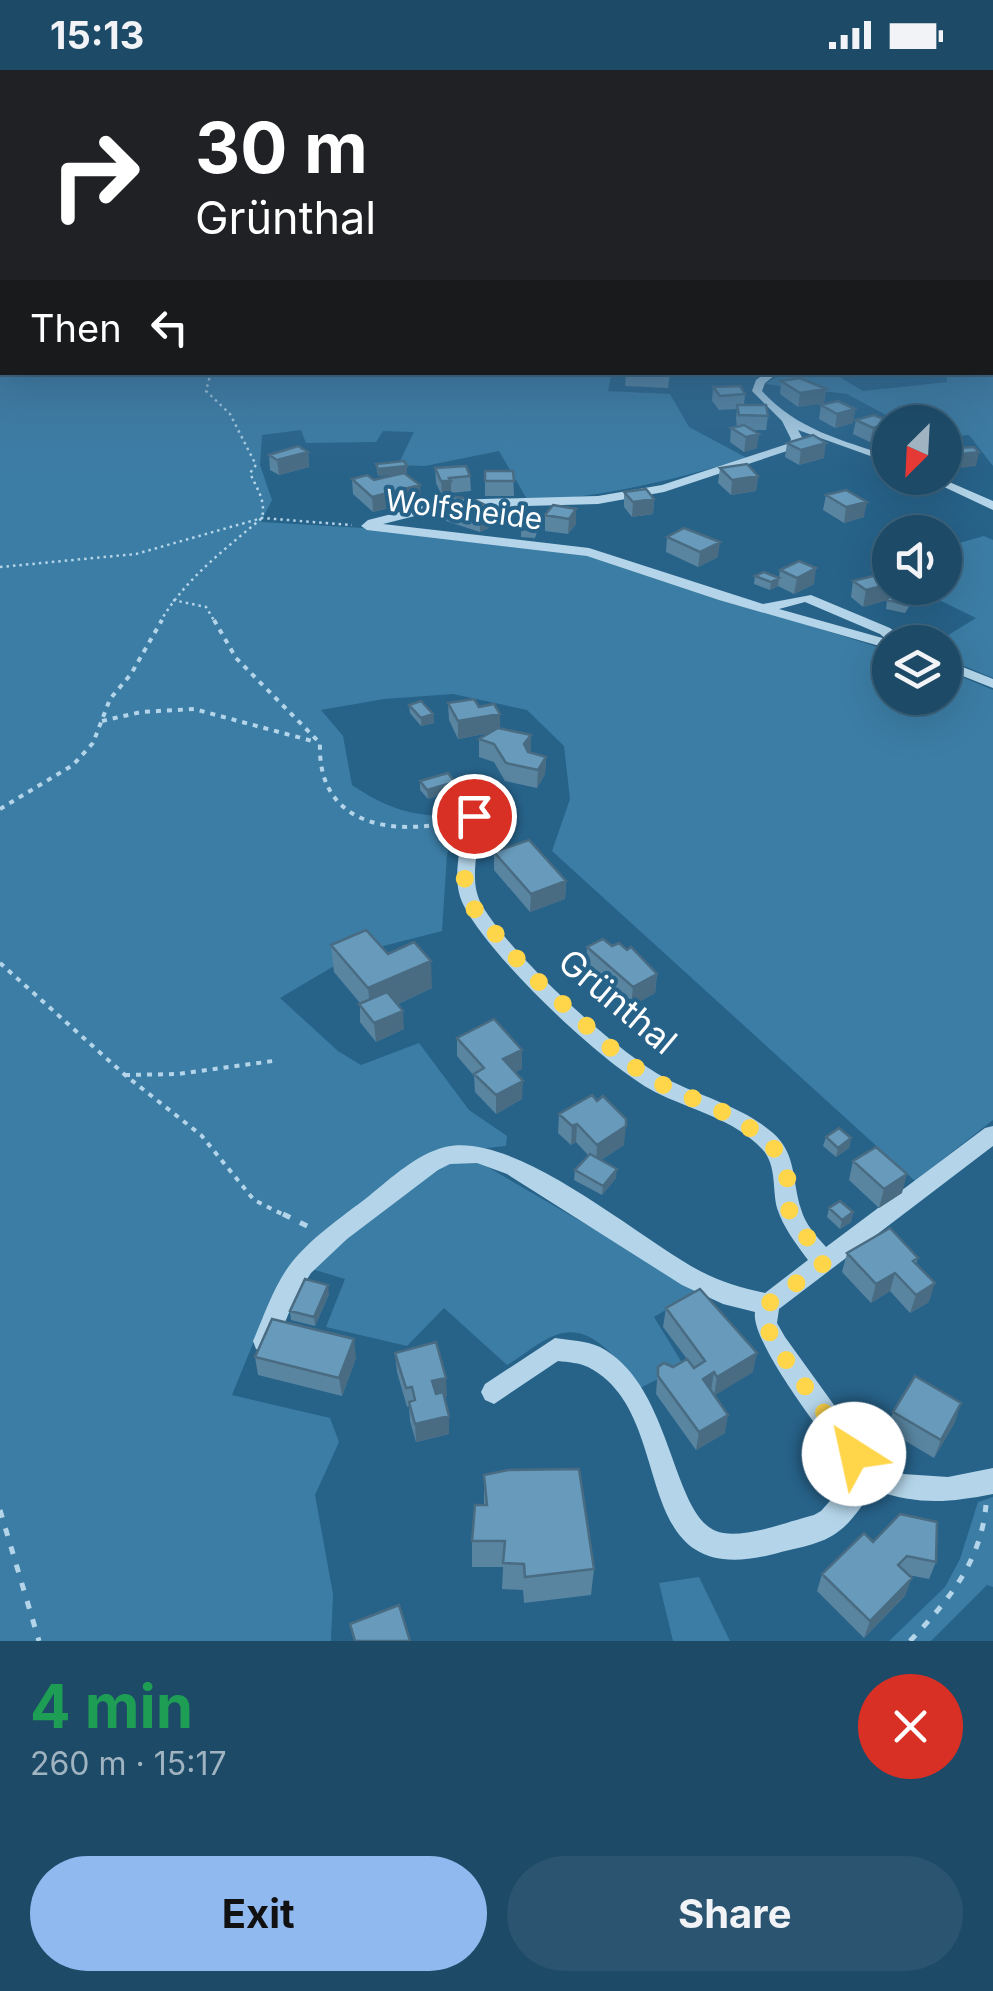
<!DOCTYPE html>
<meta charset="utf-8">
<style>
body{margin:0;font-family:Inter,sans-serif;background:#2a5470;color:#f1f3f6;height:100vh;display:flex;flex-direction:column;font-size:38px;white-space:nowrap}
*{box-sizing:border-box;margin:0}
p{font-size:32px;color:#a0b3c0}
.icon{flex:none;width:55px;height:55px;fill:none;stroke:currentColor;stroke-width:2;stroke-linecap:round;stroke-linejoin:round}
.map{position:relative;height:1571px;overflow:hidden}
.details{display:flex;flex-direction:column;background:#1d4a67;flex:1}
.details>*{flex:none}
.guide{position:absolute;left:0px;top:0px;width:995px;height:305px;box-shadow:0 10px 40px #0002,0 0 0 2px #3b627b;background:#202124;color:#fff;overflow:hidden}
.needle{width:65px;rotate:204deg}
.tools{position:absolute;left:872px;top:335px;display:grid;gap:20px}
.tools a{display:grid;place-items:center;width:90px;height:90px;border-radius:50%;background:#1d4a67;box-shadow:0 10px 40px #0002,0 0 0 2px #3b627b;font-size:50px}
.pin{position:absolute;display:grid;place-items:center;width:85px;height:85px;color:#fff;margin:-42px;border:5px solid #fff;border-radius:50%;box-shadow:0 2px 10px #0007}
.me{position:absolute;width:110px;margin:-55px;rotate:325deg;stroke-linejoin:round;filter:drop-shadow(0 0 8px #0008)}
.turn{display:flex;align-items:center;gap:35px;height:210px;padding:0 30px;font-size:45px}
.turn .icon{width:130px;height:130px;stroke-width:2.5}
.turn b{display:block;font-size:70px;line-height:85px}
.then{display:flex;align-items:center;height:95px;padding:0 30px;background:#0003;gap:20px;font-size:38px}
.round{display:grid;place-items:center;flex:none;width:105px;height:105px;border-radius:52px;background:#2a5470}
.headline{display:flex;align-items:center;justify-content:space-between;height:170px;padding:0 30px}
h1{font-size:60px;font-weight:700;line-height:75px;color:#1e9e55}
.primary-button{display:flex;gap:20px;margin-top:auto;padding:20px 30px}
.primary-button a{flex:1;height:115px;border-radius:60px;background:#90b9f0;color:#111;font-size:40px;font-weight:700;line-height:115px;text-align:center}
.primary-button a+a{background:#2a5470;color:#f1f3f6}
.status{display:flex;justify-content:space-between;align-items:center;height:70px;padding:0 50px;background:#1d4a67;direction:ltr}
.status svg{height:28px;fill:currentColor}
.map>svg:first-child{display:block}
</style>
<div class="status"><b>15:13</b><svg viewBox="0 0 49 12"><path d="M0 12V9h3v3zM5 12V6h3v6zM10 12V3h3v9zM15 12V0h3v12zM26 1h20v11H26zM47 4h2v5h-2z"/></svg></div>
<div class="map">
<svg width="993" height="1571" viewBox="0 0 993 1571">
<rect width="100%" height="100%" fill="#276289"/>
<path fill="#3c7da5" d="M0 187 2 302 663 303 661 307H611L608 321 670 324 689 357 747 388C673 410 605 427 528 431L499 381 425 396 398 395 414 362 383 361 376 372 306 373 301 360 262 365 260 395 272 430 261 452 363 458 583 484 890 581V628H945V600L993 620V1050L915 1111 552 781 570 729 564 676 527 640 453 624 384 629 321 640 343 666 352 715C383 736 409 746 447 746L455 757 447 785 442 861 356 883 280 928 338 981 361 995 419 973 469 1040 507 1066 506 1076 460 1081 699 1220 654 1247 684 1296 640 1318C621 1294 592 1251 556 1265 539 1271 523 1286 507 1295L444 1238 407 1276 326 1257 345 1209 295 1194 254 1271 232 1325 330 1348 339 1372 315 1425 333 1524 331 1571H0Z
M993 254V396L969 365 945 367V352H899L847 324 765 314 783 303H833L863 321 947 312 946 303 992 302Z
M984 466 993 470V608L945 588V572H937L976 548 915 518H945V477Z
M993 1427V1517L987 1515 931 1571H889L945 1517 960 1489 978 1432Z
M699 1507 729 1569 730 1571H673L659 1513Z"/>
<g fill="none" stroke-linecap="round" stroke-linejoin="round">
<path stroke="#b4d5e9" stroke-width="2.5" stroke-dasharray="2.5 4" stroke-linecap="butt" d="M0 497 136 484 262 448 352 455
M173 530 206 537 215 552
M160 552C185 509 224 480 262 448 266 430 257 419 250 403L256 395 230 344 206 321 211 302"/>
<path stroke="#b4d5e9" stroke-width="4" stroke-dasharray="5 6" stroke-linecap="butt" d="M214 550 236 588 320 673C317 753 387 766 452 752
M102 651 141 642 194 639 316 672
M0 739 73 695 93 673 110 629 131 604 162 550
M0 893 125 1005 201 1065 254 1130 288 1147
M125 1005 178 1004 273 991"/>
<path stroke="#b4d5e9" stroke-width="5" stroke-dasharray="8 11" stroke-linecap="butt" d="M283 1144 309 1157
M0 1440 39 1571
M910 1571C948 1531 981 1492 986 1435"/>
<path fill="#b4d5e9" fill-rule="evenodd" d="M993 245V252H992V245Z
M767 302H779L765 313 762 321C796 359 843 371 890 386V393L798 360 803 369 799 377 664 422 598 434 447 438 383 454 589 478 763 534 811 525 890 558 898 564 900 572H890V579L719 530 587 486 367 460 361 456 368 450 447 430 598 426 662 415 790 373 791 369 782 351 752 321 756 310ZM805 532 880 564 886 569 779 539Z
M925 408H940L993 431V440Z
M945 590 993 609V618L945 599Z
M465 726 471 727C491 763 462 803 483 837 514 888 613 979 665 1008 701 1027 742 1036 773 1063 797 1084 792 1112 801 1139 805 1154 816 1166 826 1177L985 1058 993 1056V1076L779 1239 777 1253 785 1267 878 1396 903 1404 948 1407 993 1398V1424C948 1433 918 1435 874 1420 863 1433 853 1451 839 1461 822 1475 795 1478 774 1484 621 1524 682 1345 588 1297 580 1293 568 1292 558 1291L494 1334 485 1330 481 1322 485 1314 555 1268C569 1270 587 1271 600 1277 672 1314 671 1443 716 1461 740 1471 789 1451 814 1445L821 1441 853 1405C831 1375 750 1273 755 1242L723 1234 682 1215 507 1104 477 1093 450 1094 438 1100 347 1169 311 1203 295 1228 274 1279 265 1282 256 1279 253 1271C264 1246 273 1218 289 1196 310 1168 342 1147 369 1126 391 1108 417 1084 445 1077 515 1060 638 1168 700 1201 721 1212 741 1218 765 1223L808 1190C796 1174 783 1157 777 1138 772 1118 777 1095 762 1079 734 1049 691 1040 655 1022 602 994 491 888 464 836 446 802 471 766 457 731Z"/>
</g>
<path fill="#5985a1" d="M626 302H670L668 318 625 316Z
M781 311 826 319 824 333 798 337 780 324Z
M713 317 745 324 744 335 768 346 766 360H752L757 378 744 382 730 372 731 358 737 357 736 349 737 339 719 340 712 331Z
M821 335 855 339 853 353 835 358 819 349Z
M856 350 890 352 889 367 870 372 853 364Z
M787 373 824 388 799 395 785 387Z
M308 382 309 397 279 405 270 400 269 385Z
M376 394 407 396V403H405L421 430 373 442 353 424 352 409 374 410 398 404 378 406Z
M435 398 470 406 471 421 451 423V426H442L436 413Z
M720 398 758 406 756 421 731 425 718 413Z
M485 401H513L514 426H485Z
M624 422 654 429 653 444 632 447 624 437Z
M826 425 864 447 844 453 823 440Z
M450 426 495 455 480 462 443 450 442 435Z
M576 439V454L568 464 545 461V445Z
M521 459H538L535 468 521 467Z
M667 467 718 487 698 497 666 482Z
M780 500 814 514 794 524 778 516 770 520 754 514 755 506 779 508Z
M853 511 890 514 887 530 863 537 851 527Z
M912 527 910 535 905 543 886 539 887 530Z
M448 633 479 637 500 659 531 683 546 687 545 704 537 718 505 711 494 692 479 687V669L489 663 458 669 449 650Z
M409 635 433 644 434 653 421 656 410 643Z
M420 711 455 712V720L428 729 420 720Z
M494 782 566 811 565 829 530 842 494 800Z
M331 875 388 884 432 918 398 934 404 959 376 972 360 952V933L334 902Z
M612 876 657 904 655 923 631 936 586 896 587 877Z
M457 968 522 980V999L515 1002 522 1029 496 1044 475 1022 474 1006 457 986Z
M559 1044 624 1075 601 1090 616 1108 602 1125 574 1110 575 1100 588 1085 576 1072 571 1075 558 1063Z
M826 1067 851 1068 849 1078 836 1087 823 1076Z
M853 1091 902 1123 879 1138 849 1110Z
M829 1138 853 1142 851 1152 840 1159 827 1147Z
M847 1183 918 1188 916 1194 929 1232 910 1243 890 1221 871 1233 842 1202Z
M329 1224 315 1256 291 1250 290 1241Z
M666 1238 753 1302 714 1325 725 1363 696 1380 656 1324 658 1297H673L687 1289 663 1257Z
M395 1283 447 1326 444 1327 449 1346V1364L416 1372 410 1351 409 1336 407 1337 397 1302Z
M255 1287 356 1288 342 1326 258 1305Z
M893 1342 955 1352 934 1388 887 1360Z
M484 1405 594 1499 591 1525 524 1533 523 1520 502 1519 503 1497H472V1471L484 1435Z
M873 1472 936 1492 929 1509 908 1505 905 1526 864 1568 817 1521 822 1504Z"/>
<path fill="#496c83" d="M826 319 824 333 798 337 800 323Z
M855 339 853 353 835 358 837 344Z
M890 353 889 367 870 372 873 358Z
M759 364 757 378 744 382 746 367Z
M826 373 824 388 799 395 801 380Z
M308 382 309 397 279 405 277 390Z
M979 382 976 396 945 400V386Z
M407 396V403L378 406V399Z
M758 406 756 421 731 425 732 410Z
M441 411H451V426H442Z
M420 415 421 430 373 442 372 427Z
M654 429 653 444 632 447 633 432Z
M867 432 864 447 844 453 846 437Z
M576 439V454L568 464 569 449Z
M495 440V455L480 462V447Z
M720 472 718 487 698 497 700 482Z
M816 498 814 514 794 524 797 508Z
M779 508 778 516 770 520 771 512Z
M890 514 887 530 863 537 866 520Z
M433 644 434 653 421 656V648Z
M500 644V661L458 669V651Z
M531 665V682L524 691V674Z
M546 687 545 704 537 718 538 700Z
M455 712V720L428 729 427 720Z
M566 811 565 829 530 842 531 824Z
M431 891 432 918 371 946 368 918Z
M657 904 655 923 631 936 633 917Z
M403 941 404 959 376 972 374 953Z
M522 980V999L503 1008V989Z
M523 1011 522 1029 496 1044V1025Z
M577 1054 576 1072 571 1075 572 1056Z
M626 1056 624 1075 596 1093 597 1075Z
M851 1068 849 1078 836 1087 838 1078Z
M617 1099 616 1108 602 1125 603 1116Z
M907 1104 902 1123 879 1138 884 1119Z
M853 1142 851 1152 840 1159 842 1150Z
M895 1203 890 1221 871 1233 876 1214Z
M935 1213 929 1232 910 1243 916 1225Z
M328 1215 329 1224 315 1256 314 1247Z
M354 1269 356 1288 342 1326 339 1308Z
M757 1283 753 1302 714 1326 717 1307Z
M714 1302 711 1321 703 1309Z
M446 1308 447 1326 433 1329 432 1311Z
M961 1333 955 1352 934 1388 941 1370Z
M728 1345 725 1363 696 1380 699 1362Z
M449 1346V1364L416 1372 415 1354Z
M912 1508 905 1526 864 1568 870 1551Z"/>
<path fill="#689bbb" stroke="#496c83" stroke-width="2.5" d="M626 302H670V305Z
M800 308 826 319 800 323 781 311Z
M740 316 745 324 720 326 713 317Z
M838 331 855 339 837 344 821 335Z
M737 335H766L768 346 739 345Z
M874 345 891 352 873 358 856 350Z
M744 355 759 364 746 367 731 358Z
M945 364 959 378 974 377 979 382 945 386Z
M813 365 826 373 801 380 787 373Z
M298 376 308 382 277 390 269 385Z
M404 391 407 396 378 399 376 394Z
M747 394 758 406 732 410 720 398Z
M466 396 470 406 449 408 451 411H441L435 398Z
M485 401H513L514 411H485Z
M404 403 420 415 372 427 352 409 367 405 374 410Z
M646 419 654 429 633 432 624 422Z
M846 420 867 432 846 437 826 425Z
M450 426 475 430 495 440 480 447 442 435Z
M553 435 576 439 569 449 545 445Z
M524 450 538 451 535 460 521 459Z
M684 458 720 472 700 482 667 467Z
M799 491 816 498 797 508 780 500Z
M764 502 779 508 771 512 755 506Z
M877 505 890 514 866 520 853 511Z
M892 522 912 527 907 535 887 530Z
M474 629 479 637 494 634 500 644 458 651 448 633Z
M421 631 433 644 421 648 409 635Z
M498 658 531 665 524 674 528 682 546 687 538 700 506 693 494 674 479 669Z
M448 703 455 712 427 720 420 711Z
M529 770 566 811 531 824 494 782Z
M366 860 388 884 414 872 431 891 368 918 331 875Z
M603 869 612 876 619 873 627 880 631 877 657 904 633 917 587 877Z
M387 922 403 941 374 953 359 934Z
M494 949 522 980 503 989 523 1011 496 1025 474 1004 484 998 457 968Z
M592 1025 597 1031 603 1026 626 1049V1056L597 1075 577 1054 572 1056 559 1044Z
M839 1058 851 1068 838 1078 826 1067Z
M876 1077 907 1104 884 1119 853 1091Z
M590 1084 617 1099 603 1116 575 1100Z
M840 1131 853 1142 842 1150 829 1138Z
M890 1158 918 1188 913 1191 935 1213 916 1225 895 1203 876 1214 847 1183Z
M305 1209 328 1215 314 1247 290 1241Z
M700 1219 757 1283 717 1307 714 1302 703 1309 728 1345 699 1362 658 1306V1297L664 1293 673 1297 687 1289 694 1298 705 1291 666 1238Z
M272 1249 354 1269 339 1308 255 1287Z
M436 1272 446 1308 432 1311 436 1324 443 1322 449 1346 415 1354 409 1332 415 1330 412 1317 406 1318 395 1283Z
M915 1306 961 1333 941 1370 893 1342Z
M579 1399 594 1499 525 1507 524 1494 503 1493 505 1471H472L475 1435H487L484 1405 508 1400Z
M900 1444 937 1452 936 1492 907 1486 898 1495 912 1508 870 1551 822 1504 864 1463 873 1472Z
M399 1535 410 1571H355L350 1554Z"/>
<linearGradient id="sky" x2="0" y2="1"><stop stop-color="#15364b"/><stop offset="0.46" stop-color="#417197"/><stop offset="1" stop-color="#417197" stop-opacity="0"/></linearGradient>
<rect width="993" height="407" fill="url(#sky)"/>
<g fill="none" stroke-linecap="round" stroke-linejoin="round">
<path stroke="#ffd54a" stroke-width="18" stroke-dasharray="0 32.4" d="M474 746 475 765 463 802 472 836 529 903 612 979 650 1009 736 1048 772 1074 788 1110 789 1140 824 1193 768 1234 765 1253 776 1276 854 1384"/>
</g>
<g text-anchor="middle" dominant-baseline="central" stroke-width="8" stroke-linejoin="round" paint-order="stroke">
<g font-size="30" fill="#fff" stroke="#276289">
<text transform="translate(464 439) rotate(7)">Wolfsheide</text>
</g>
<g font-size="35" fill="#fff" stroke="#276289">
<text transform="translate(618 931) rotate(40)">Grünthal</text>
</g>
</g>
</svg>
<div class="tools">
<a><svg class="needle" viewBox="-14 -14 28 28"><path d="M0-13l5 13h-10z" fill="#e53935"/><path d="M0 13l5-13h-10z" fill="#a0b3c0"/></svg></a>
<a><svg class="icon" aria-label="sound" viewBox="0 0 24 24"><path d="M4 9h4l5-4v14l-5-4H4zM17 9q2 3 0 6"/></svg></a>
<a><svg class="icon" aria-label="layers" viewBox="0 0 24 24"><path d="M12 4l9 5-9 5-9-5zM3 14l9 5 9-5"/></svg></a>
</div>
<div class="pin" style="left:474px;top:746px;background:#d93025"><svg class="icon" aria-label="arrive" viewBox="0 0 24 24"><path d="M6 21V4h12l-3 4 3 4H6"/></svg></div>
<svg class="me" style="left:854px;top:1384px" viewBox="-20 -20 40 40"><circle r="19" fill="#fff"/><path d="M0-13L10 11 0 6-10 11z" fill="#ffd54a"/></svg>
<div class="guide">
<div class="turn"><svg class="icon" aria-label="right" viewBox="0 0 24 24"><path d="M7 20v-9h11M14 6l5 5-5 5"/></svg><div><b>30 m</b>Grünthal</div></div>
<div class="then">Then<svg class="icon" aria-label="left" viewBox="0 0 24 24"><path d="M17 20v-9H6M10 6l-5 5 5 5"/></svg></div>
</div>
</div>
<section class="details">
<div class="headline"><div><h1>4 min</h1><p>260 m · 15:17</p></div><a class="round" style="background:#d93025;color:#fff"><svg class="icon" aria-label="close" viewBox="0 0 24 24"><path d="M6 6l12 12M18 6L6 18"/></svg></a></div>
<div class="primary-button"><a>Exit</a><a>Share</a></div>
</section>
